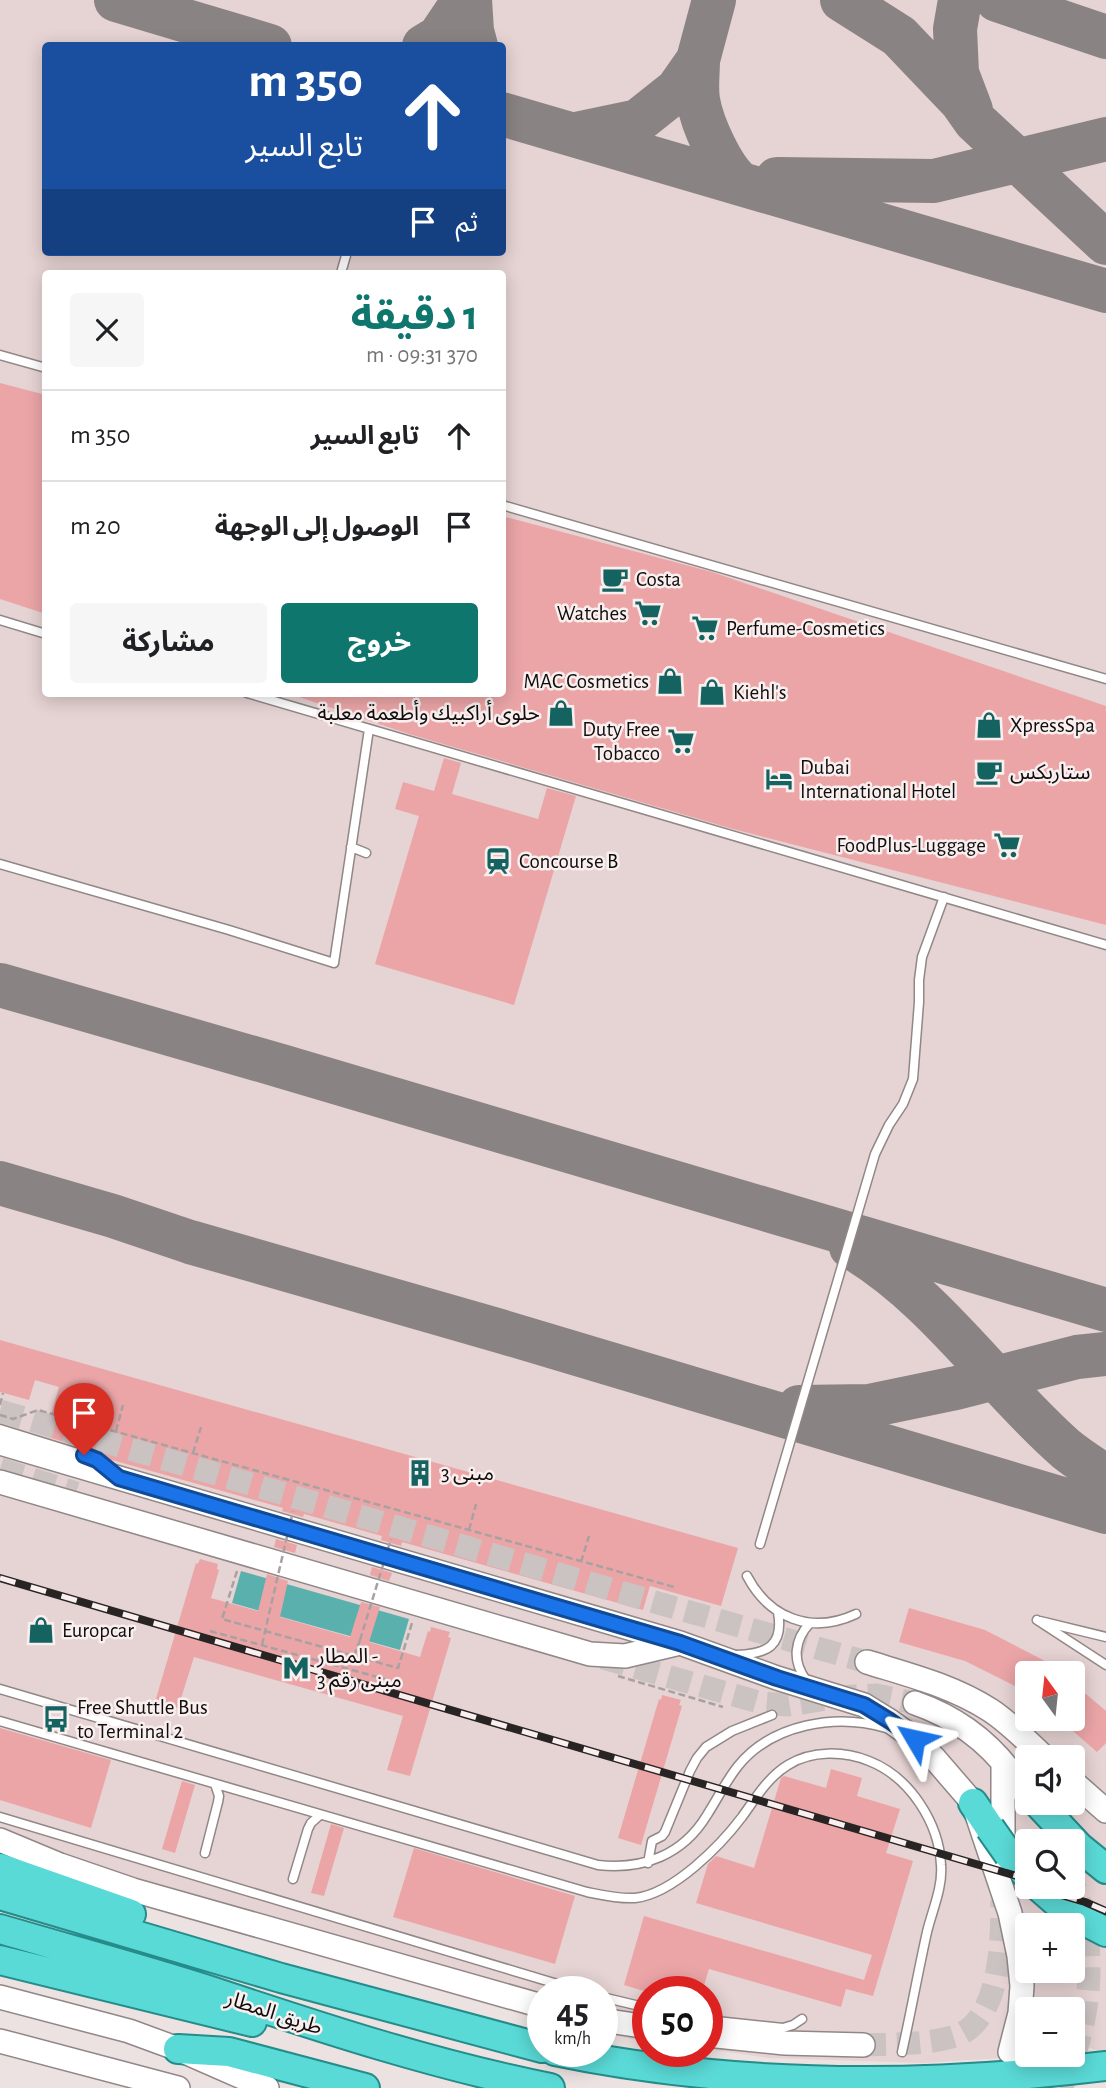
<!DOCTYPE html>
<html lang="ar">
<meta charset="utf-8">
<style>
body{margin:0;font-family:"Alegreya Sans","Noto Sans Arabic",sans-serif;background:#f6f6f6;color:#202124;direction:rtl;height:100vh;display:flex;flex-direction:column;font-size:26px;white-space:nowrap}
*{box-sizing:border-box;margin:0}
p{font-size:23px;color:#757577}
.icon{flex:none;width:38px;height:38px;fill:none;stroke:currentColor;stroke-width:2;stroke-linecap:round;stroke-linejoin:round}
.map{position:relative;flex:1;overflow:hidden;direction:ltr}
.details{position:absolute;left:42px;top:270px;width:464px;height:427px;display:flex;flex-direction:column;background:#fff;border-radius:7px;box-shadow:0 4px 18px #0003;direction:rtl}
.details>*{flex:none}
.guide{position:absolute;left:42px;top:42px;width:464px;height:214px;border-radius:7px;box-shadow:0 4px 18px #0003;direction:rtl;background:#1a4fa0;color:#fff;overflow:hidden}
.needle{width:46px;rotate:345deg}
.controls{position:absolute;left:1015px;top:1661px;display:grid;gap:14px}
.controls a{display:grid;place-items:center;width:70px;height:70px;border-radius:7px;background:#fff;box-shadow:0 4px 18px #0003;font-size:35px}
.speed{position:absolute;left:527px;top:1976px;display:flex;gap:14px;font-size:35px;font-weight:700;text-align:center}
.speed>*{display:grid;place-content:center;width:91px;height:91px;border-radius:50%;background:#fff;box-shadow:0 4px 18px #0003;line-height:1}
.speed small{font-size:18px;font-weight:400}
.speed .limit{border:10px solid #d22;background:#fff;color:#111}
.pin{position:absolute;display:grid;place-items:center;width:60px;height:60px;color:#fff;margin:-72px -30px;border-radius:50% 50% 50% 0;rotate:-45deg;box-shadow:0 0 7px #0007}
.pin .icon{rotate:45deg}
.me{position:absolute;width:77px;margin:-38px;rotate:306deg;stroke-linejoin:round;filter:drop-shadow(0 0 5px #0008)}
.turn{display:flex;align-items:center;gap:24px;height:147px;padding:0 28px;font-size:32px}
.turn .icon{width:91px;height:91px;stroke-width:2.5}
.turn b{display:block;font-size:49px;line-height:60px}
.then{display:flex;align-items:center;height:66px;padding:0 28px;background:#0003;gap:14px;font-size:26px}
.round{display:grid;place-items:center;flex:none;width:74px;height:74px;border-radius:7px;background:#f6f6f6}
.head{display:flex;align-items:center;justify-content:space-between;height:119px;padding:0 28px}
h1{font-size:42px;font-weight:700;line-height:52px;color:#0f766e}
.primary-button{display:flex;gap:14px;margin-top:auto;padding:14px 28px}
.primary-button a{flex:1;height:80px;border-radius:7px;background:#0f766e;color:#fff;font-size:28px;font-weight:700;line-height:80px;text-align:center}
.primary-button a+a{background:#f6f6f6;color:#202124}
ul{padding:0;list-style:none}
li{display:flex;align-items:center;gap:21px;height:91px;padding:0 28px;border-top:2px solid #e0e0e0}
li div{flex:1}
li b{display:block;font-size:26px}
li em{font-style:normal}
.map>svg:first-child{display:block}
</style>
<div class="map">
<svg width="1106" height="2088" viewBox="0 0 1106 2088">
<rect width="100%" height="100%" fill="#ece2e2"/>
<path fill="#e6d3d3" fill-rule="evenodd" d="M0 0H1106V2054L1088 2047 1073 2049V2009H1027V2054L1001 2058 922 2063 769 2058 707 2049V1992H648L647 2042 602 2033V1992H542V2020L173 1915 80 1885 0 1855ZM46 46H502V252H46ZM46 273H502V693H46ZM1027 1673H1073V1718H1027ZM1027 1757H1073V1802H1027ZM1027 1841H1073V1886H1027ZM1027 1925H1073V1970H1027Z"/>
<path fill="#5ab0ad" d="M241 1571 409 1619 400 1650 232 1603Z"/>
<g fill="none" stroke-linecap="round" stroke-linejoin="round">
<path stroke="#8a8383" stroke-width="44" d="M116 0 270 46
M470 0 472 31 476 46
M842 0 899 36 961 101 975 121 1106 243
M960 0 955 29 957 73 971 110
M997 0 1106 37
M424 46 439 37 464 0
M698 60C698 73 696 87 698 100 702 124 722 169 741 184
M502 114 1106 291
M576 134 638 121 677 90 698 60 714 0
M777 179 934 181 1106 139
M0 985 281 1066 1106 1310
M0 1183 113 1216 190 1242 500 1331 1106 1512
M851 1247C937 1298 992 1384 1066 1449 1078 1459 1093 1468 1106 1477
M799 1407 869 1406 956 1388 1077 1357 1106 1354"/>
</g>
<path fill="#eba5a7" d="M0 383 46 395V614L0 599Z
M502 516 712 572 1106 706V925L733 829 409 734 293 695 294 693H502Z
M444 758 461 763 452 794 538 819 547 788 576 796 514 1005 375 964 419 816 395 809 403 782 434 791Z
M0 1340 738 1548 721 1606 650 1586 643 1610 402 1542 401 1546 381 1540 382 1536 304 1514 303 1517 282 1511 283 1508 105 1458 86 1449 45 1436 59 1387 35 1380 29 1400 0 1392Z
M276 1539 297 1545 295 1553 274 1547Z
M200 1559 218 1564 217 1569 219 1570 211 1598 258 1611 267 1574 288 1581 280 1617 350 1637 361 1602 380 1607 369 1642 420 1657 428 1631 430 1632 431 1627 450 1632 448 1637 451 1638 410 1776 387 1770 403 1716 194 1657 178 1708 155 1702 196 1563 198 1564Z
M372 1567 392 1573 389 1581 370 1575Z
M909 1608 985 1630 1068 1673H1027V1692L965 1661 899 1642Z
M1073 1683 1106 1711V1743L1097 1752 1058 1718H1073Z
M662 1695 681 1700 679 1705 682 1706 641 1845 618 1838 659 1699 661 1700Z
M0 1728 111 1760 91 1828 0 1800Z
M831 1769 862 1778 857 1796 900 1809 886 1853 913 1861 873 1996 846 1989 841 2007 709 1969 702 1992H647L624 1985 644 1916 864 1980 872 1955 696 1903 708 1864 716 1856 754 1868 781 1778 784 1776 826 1788Z
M182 1781 195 1785 175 1853 162 1849Z
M331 1824 344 1828 324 1896 311 1893Z
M414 1848 575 1896 555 1964 393 1917Z"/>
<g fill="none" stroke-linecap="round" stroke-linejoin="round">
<path stroke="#cbc2c2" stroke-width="23" stroke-dasharray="23 11" stroke-linecap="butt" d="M0 1411 665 1605 867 1662
M0 1469 76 1493
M603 1658 762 1703 788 1705 839 1697 876 1695 915 1703
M863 2045C891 2044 928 2045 955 2036 1001 2022 1002 1939 1002 1900
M1061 2088C1091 2026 1100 1948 1073 1883"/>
<defs>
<path id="service" d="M341 273 347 252
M0 355 46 368
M502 505 1106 679
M0 620 46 634
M247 693 1106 945
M351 847 366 853
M0 864 229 930 334 963 369 729
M0 1429 84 1455 101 1463
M760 1544 875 1154 889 1125 903 1104 913 1079 919 1002V980L922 957 944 897
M747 1576C769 1618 811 1635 856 1614
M1037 1620 1106 1665
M1040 1621 1106 1637
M736 1655C767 1654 784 1646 778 1612
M806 1680C792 1661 794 1640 810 1623
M0 1689 598 1865C643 1870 683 1855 707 1815 718 1798 726 1781 738 1766 772 1724 836 1713 886 1728
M0 1721 587 1892C602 1895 619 1899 635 1898 673 1894 720 1846 742 1817 755 1799 768 1777 788 1765 812 1750 844 1751 869 1761 910 1777 939 1823 941 1865 943 1887 932 1911 927 1932 918 1972 911 2012 902 2052
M0 1817 584 1992
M205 1853 218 1802 219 1796 215 1784
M648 1863 652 1841 662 1836 665 1832 690 1771 697 1758 706 1747 732 1731 772 1715
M293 1879 308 1829 311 1823 320 1815
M602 1997 648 2008
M707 2020 783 2028 793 2025 802 2019"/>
<path id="secondary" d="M0 1443 680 1643 777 1678 864 1705 890 1721 915 1739 935 1759 973 1803 1010 1913 1019 1956 1022 1986 1020 2013 1010 2052
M0 1482 590 1654 625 1656 680 1643
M867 1662C909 1675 953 1686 990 1710 1010 1723 1027 1741 1044 1757
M915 1703C964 1720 1001 1751 1027 1797
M1073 1782 1106 1811
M0 1840 60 1865 133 1890 542 2006
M1003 1851V1764
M0 1997 129 2031 178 2049 267 2088
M602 2020 648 2027
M707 2035 785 2043 863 2045
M0 2041 178 2088"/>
<path id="trunk" d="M1037 1802 1079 1847 1106 1869
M973 1803 990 1828
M1009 1855 1027 1875
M0 1868 131 1914
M1038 1886 1069 1913 1106 1932
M0 1895 281 1978 542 2048
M0 1929C71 1950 143 1969 214 1992 325 2029 435 2065 550 2088
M0 1960 252 2022
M178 2049 229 2052 365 2088
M555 2051C735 2088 924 2088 1106 2066"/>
</defs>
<use href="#service" stroke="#918787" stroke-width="11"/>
<use href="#secondary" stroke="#918787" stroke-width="26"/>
<use href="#trunk" stroke="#258c8a" stroke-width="32"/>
<path stroke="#a9a1a1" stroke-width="2.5" stroke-dasharray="7 3.5" stroke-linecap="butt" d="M0 1405 3 1393
M0 1415 13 1419 38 1410 674 1587
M116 1431 123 1405
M193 1453 201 1427
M469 1530 476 1504
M581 1562 589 1536
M237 1571 222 1619 398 1668 412 1623
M210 1631 403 1684
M262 1645 269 1614
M354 1656 360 1640
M618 1676 723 1707"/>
<use href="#service" stroke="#fff" stroke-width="8"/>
<use href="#secondary" stroke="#fff" stroke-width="23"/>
<use href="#trunk" stroke="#5adad7" stroke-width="28"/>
<defs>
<path id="rail" d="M0 1578 1027 1879
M1031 1886 1085 1902 1106 1911"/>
</defs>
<use href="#rail" stroke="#292424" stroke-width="8"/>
<use href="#rail" stroke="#f9efef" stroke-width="5" stroke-dasharray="16" stroke-linecap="butt"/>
<defs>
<path id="trunk-bridge" d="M990 1828 1009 1855"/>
</defs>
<use href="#trunk-bridge" stroke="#258c8a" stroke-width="32" stroke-linecap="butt"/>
<path stroke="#a9a1a1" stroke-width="2.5" stroke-dasharray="7 3.5" stroke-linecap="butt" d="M269 1614 293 1511
M360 1640 391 1539"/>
<use href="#trunk-bridge" stroke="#5adad7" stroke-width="28"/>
</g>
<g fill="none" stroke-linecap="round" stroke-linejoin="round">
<defs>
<path id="route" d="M84 1455 97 1460 119 1478 680 1643 777 1678 864 1705 890 1721 915 1739"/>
</defs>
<use href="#route" stroke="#114b97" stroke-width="18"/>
<use href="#route" stroke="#1a73e8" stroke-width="12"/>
</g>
<defs>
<symbol id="cafe-bare" viewBox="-9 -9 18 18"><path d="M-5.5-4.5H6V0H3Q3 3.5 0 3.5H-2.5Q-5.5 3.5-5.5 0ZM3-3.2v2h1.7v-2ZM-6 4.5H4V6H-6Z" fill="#146361" stroke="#f9efef" stroke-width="2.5" paint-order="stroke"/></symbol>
<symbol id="supermarket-bare" viewBox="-9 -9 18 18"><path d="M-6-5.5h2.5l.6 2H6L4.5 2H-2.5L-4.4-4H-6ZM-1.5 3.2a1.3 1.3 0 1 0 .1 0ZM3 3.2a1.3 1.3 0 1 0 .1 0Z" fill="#146361" stroke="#f9efef" stroke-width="2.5" paint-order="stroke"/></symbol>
<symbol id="shop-bare" viewBox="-9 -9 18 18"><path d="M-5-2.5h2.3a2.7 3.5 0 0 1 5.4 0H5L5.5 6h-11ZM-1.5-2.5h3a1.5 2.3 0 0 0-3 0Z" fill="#146361" stroke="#f9efef" stroke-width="2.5" paint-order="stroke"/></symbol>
<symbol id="hotel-bare" viewBox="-9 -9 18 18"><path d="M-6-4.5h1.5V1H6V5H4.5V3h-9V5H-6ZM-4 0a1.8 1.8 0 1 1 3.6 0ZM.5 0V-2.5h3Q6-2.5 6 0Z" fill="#146361" stroke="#f9efef" stroke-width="2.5" paint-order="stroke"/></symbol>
<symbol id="station-bare" viewBox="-9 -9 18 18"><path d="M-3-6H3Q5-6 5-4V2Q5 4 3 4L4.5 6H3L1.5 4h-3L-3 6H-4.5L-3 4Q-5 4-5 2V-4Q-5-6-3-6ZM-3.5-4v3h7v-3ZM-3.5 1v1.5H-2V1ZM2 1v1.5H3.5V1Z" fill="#146361" stroke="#f9efef" stroke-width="2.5" paint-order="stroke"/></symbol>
<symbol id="building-bare" viewBox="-9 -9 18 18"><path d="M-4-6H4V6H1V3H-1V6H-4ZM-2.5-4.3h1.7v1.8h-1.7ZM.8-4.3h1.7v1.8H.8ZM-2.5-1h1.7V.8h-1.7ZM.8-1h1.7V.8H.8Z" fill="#146361" stroke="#f9efef" stroke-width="2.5" paint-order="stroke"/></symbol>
<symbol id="metro-bare" viewBox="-9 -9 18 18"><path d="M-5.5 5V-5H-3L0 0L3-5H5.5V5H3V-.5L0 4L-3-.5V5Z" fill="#146361" stroke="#f9efef" stroke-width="2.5" paint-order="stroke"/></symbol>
<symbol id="bus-bare" viewBox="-9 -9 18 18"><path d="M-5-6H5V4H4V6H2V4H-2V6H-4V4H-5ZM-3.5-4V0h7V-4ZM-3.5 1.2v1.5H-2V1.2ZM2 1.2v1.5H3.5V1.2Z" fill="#146361" stroke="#f9efef" stroke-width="2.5" paint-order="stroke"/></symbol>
</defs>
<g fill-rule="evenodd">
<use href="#cafe-bare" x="596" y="560" width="38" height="38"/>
<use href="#supermarket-bare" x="629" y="594" width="38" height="38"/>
<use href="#supermarket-bare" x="686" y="609" width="38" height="38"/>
<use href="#shop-bare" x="651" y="662" width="38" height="38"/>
<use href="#shop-bare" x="693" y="673" width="38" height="38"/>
<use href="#shop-bare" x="542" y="694" width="38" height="38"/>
<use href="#shop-bare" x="970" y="706" width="38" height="38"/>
<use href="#supermarket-bare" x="662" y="722" width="38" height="38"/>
<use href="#cafe-bare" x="970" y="753" width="38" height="38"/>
<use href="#hotel-bare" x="760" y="760" width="38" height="38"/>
<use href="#supermarket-bare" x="988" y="826" width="38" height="38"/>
<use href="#station-bare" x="479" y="842" width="38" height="38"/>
<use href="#building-bare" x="401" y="1454" width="38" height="38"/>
<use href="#shop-bare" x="22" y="1611" width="38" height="38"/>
<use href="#metro-bare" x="277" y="1649" width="38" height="38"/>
<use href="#bus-bare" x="37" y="1700" width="38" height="38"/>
</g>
<g text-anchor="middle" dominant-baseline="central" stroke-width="5" stroke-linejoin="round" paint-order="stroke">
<g font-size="21" fill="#110d0d" stroke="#f9efef" text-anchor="start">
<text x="636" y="579">Costa</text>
<text x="627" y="613" text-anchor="end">Watches</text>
<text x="726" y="628">Perfume-Cosmetics</text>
<text x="649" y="681" text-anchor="end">MAC Cosmetics</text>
<text x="733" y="692">Kiehl's</text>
<text x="540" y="713" text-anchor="end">حلوى أراكبيك وأطعمة معلبة</text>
<text x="1010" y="725">XpressSpa</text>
<text x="660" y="729" text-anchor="end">Duty Free<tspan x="660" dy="24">Tobacco</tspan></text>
<text x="800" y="767">Dubai<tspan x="800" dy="24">International Hotel</tspan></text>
<text x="1010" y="772">ستاربكس</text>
<text x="986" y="845" text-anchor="end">FoodPlus-Luggage</text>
<text x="519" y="861">Concourse B</text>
<text x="441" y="1473">مبنى 3</text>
<text x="62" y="1630">Europcar</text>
<text x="317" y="1656">المطار -<tspan x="317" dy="24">مبنى رقم 3</tspan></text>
<text x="77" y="1707">Free Shuttle Bus<tspan x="77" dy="24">to Terminal 2</tspan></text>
</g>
<g font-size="21" fill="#110d0d" stroke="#f9efef">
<text transform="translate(274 2013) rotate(18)">طريق المطار</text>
</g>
</g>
</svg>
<div class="controls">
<a><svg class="needle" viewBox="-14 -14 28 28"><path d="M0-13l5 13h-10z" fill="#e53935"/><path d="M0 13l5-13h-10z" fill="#757577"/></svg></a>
<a><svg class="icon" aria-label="sound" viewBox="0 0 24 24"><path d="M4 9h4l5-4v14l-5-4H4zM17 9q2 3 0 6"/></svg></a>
<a><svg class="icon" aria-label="search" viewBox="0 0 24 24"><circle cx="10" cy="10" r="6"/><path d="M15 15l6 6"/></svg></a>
<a>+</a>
<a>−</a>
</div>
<div class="speed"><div>45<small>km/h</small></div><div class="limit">50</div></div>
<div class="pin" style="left:84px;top:1455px;background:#d93025"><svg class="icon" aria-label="arrive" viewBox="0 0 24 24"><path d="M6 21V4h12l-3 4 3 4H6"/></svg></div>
<svg class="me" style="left:915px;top:1739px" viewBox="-20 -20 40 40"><path d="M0-17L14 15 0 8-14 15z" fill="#1a73e8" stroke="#fff" stroke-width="4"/></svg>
<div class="guide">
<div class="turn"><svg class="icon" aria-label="ahead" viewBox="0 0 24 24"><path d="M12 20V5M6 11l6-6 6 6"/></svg><div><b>350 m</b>تابع السير</div></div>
<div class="then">ثم<svg class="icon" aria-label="arrive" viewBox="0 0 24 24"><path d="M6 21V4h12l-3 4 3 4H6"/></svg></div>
</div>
<section class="details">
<div class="head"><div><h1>1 دقيقة</h1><p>370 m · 09:31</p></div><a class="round"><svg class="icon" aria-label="close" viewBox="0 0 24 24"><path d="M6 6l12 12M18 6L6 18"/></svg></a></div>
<ul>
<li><svg class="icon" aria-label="ahead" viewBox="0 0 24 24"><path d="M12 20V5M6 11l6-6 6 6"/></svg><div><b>تابع السير</b></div><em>350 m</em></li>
<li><svg class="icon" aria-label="arrive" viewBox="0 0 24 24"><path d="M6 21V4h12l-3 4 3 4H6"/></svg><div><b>الوصول إلى الوجهة</b></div><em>20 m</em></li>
</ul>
<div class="primary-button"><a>خروج</a><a>مشاركة</a></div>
</section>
</div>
